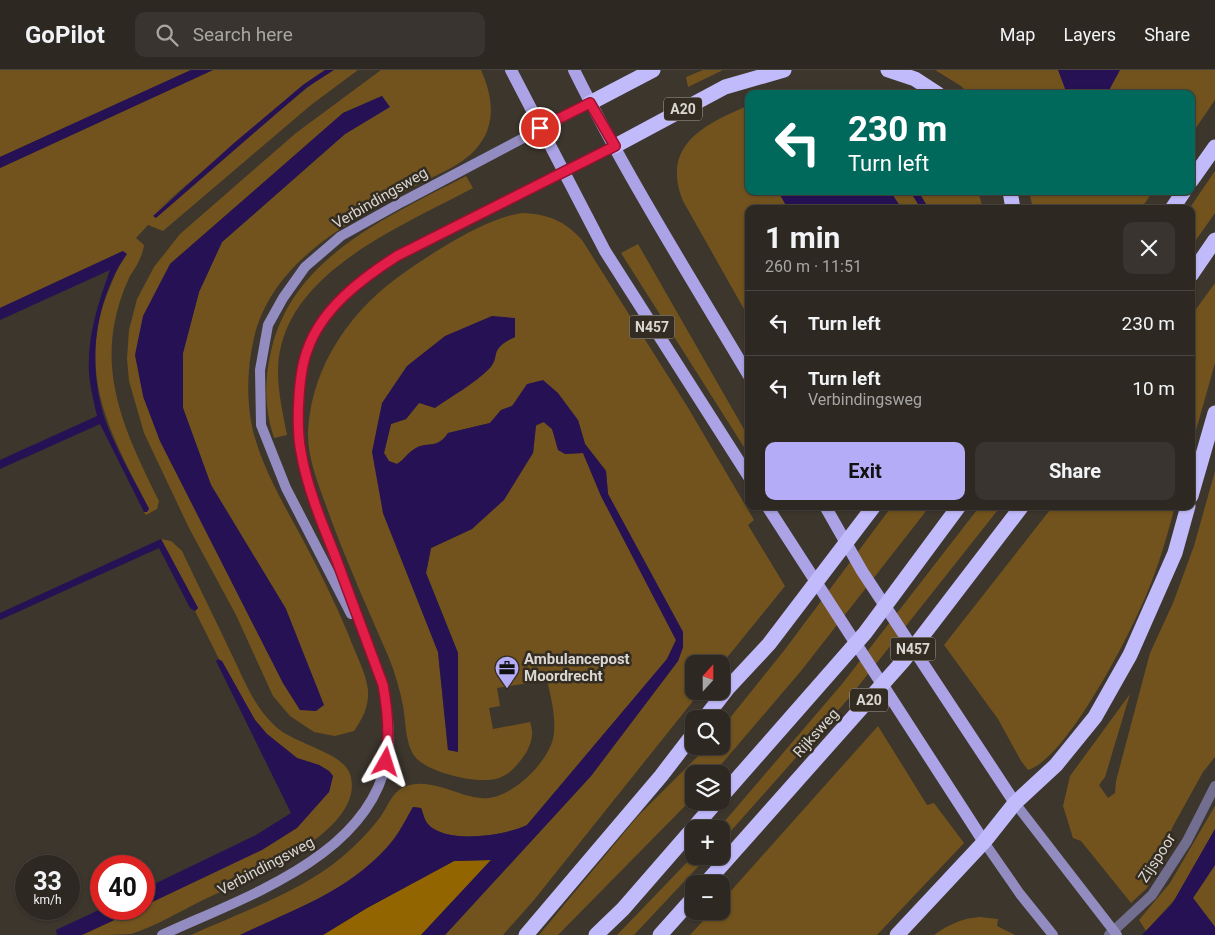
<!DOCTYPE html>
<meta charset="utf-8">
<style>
body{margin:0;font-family:Roboto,sans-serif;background:#39342f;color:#f1f3f6;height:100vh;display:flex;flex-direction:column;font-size:19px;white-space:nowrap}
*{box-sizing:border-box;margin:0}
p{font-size:16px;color:#a7a6a5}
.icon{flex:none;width:28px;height:28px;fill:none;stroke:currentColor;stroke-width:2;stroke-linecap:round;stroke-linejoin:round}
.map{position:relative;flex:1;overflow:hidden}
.drawer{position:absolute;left:745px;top:135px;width:450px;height:305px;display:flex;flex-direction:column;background:#2d2822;border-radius:10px;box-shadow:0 1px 4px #0004,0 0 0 1px #484440}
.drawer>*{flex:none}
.banner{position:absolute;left:745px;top:20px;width:450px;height:105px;border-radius:10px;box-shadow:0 1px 4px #0004,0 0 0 1px #484440;background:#00695c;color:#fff;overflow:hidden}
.needle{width:32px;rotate:21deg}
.controls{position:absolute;left:685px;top:585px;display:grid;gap:10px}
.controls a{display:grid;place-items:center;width:45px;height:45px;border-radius:10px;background:#2d2822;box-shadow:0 1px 4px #0004,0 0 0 1px #484440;font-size:25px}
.speed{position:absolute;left:15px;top:785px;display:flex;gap:10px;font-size:25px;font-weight:700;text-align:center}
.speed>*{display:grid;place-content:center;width:65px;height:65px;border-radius:50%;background:#2d2822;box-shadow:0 1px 4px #0004,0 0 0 1px #484440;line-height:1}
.speed small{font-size:12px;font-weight:400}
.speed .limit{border:8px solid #d22;background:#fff;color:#111}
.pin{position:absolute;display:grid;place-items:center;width:42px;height:42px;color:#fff;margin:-21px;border:2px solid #fff;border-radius:50%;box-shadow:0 1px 5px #0007}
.me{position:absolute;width:55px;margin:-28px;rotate:6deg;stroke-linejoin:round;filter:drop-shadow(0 0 4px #0008)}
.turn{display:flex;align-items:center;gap:18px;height:105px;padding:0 20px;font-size:22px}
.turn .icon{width:65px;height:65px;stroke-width:2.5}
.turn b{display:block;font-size:35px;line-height:42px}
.round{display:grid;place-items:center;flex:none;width:52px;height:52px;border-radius:10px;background:#39342f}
.overview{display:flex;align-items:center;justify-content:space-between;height:85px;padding:0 20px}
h1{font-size:30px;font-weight:700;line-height:38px}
.action{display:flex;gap:10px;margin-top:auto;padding:10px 20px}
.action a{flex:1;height:58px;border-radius:10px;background:#b5acf8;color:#111;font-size:20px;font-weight:700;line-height:58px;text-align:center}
.action a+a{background:#39342f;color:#f1f3f6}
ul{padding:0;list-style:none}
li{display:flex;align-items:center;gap:15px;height:65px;padding:0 20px;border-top:1px solid #484440}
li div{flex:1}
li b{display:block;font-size:19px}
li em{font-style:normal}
header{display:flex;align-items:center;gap:30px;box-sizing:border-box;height:70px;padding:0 25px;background:#2d2822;border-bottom:1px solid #484440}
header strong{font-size:24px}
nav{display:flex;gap:28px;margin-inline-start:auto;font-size:18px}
.search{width:350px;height:45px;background:#39342f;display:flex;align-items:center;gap:12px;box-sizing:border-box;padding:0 18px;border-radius:10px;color:#a7a6a5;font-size:19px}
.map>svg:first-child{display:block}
</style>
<header>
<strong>GoPilot</strong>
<div class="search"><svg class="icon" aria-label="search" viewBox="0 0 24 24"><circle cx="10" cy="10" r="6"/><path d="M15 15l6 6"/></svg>Search here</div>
<nav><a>Map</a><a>Layers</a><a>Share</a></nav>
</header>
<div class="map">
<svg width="1215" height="865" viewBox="0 0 1215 865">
<rect width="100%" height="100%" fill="#3c362d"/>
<path fill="#72531d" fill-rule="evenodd" d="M0 0H191L0 87Z
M213 0H325L303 15 155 142 323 5 334 0H358L311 35 163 161 148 155 136 168 144 175C142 188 137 195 130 206 124 218 119 233 116 246 100 313 130 372 159 431L157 439 146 445 144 442 149 439C116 374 80 315 102 239 108 219 118 201 123 181L0 238V98Z
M381 0H481C493 27 497 55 476 79 462 95 438 104 421 113 354 149 273 188 254 268 247 298 246 331 253 361 263 399 283 433 302 468 319 500 335 532 349 566 355 583 366 602 368 620 369 636 363 648 354 661L335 666 314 662 290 646 273 626 236 545 189 458 144 363 129 311 127 289 129 260 137 229 154 197 180 164 296 63ZM382 26 389 37 345 64 222 172 199 222 183 283V338L211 415 286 539 300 640 283 613 160 371 143 326 170 194 343 43Z
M703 0H723L688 17 686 7Z
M935 0H1215V30L1191 65V24H969L961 16Z
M749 35V121H778L788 139H749V248L683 131C660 74 706 54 749 35Z
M1215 101V143L1191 177V139H1189Z
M466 106 473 118C401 157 279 204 278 301 278 323 283 344 287 365L274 368C265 341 264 314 270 286 289 188 386 148 466 106Z
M890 121H978L983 139H902Z
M1029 121H1153L1141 139H1033Z
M523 143C548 144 565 151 582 170L687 336 754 450 748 455 785 516 721 595 694 594V621H701L534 830 503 865H445L591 706 678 591 683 577V562L608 424 606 401 585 374 578 350 512 336 501 340 490 353 448 363C437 379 429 371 416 378 408 382 404 390 397 394L388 391 384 383 391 354 406 349 419 333 491 297C495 281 499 274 515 267V248L382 333 383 443 438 582 448 680 458 681V583L426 503 431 478 472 459 533 383 536 356 543 352 552 359 565 384 583 383 601 426 676 570 667 589 527 755C505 766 444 775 427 753 424 749 423 742 421 738L413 737 395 769 377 789 352 810 321 828 240 865H191C240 843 302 821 342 787 356 775 370 761 381 746 388 736 392 722 404 717 429 706 456 726 481 728 509 731 546 695 553 669 557 651 551 627 547 610L497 618 500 636 489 638 493 659 530 652C534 664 532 672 526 683 519 693 511 704 499 708 479 715 430 703 416 688 405 675 406 652 403 636 400 620 395 603 389 588 368 539 346 491 328 441 319 416 307 388 308 361 312 293 353 237 408 200 437 180 488 147 523 143Z
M638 174 749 368V385L621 183Z
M1215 213V293L1191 378V246Z
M1215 401V687L1203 702 1172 758 1160 793 1147 818 1131 833 1081 771 1073 768 1063 736 1070 706 1130 624 1105 707 1099 715 1108 728 1115 723 1116 711 1150 583 1173 533 1194 476Z
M892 436H930L801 601 713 704H694V726L683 738 558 865H539L638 746 708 676H721V659L786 578Z
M980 436H1001L849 628 721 772V759H718L842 614Z
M1053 436H1175C1166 471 1155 508 1139 541 1123 577 1065 689 1028 700L1021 691 998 649 944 575Z
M161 469 171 471 182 481C198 515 215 549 231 583 243 607 253 635 273 654 293 675 342 681 350 704 369 762 239 813 199 832 177 843 154 857 131 864 117 865 97 865 82 865L138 839H144V836L329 722 333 706 329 701 319 695 297 688 267 664 255 650 219 589 195 541 198 538Z
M878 656 927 735 934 733 964 773 877 865H690L712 841H721V832Z
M1215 736V759L1176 828 1146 861 1139 850 1170 813Z
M694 785 708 786 634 865H617Z
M1215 795V857L1193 828Z
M980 847 998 849 997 856 1015 865H934C948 855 962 848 980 847Z"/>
<path fill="#926500" d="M491 790 421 865H323L367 838 454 791Z"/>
<path fill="#251154" d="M191 0H213L0 98V87Z
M325 0H334L306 18 156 148 153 146 234 73 303 15Z
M1058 0H1120L1107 24H1067Z
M382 26 390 37 345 64 222 172 199 222 183 283V338L211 415 286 539 324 635 316 641 300 640 283 613 160 371 143 326 135 285 143 246 170 194 343 43Z
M778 121H890L902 139H788Z
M123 181 127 184C92 233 86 305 109 360 120 387 136 413 149 439L147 442H144L100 354 0 399V390L97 346C94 332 90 317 89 303 87 266 98 234 110 200L0 250V238Z
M492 246 515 248V267C487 279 502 286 489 299 474 314 452 326 435 338L419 333 406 349 391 354 384 383 389 391 397 394C404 390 408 382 416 378 429 371 437 380 448 363L490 353 501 340 512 336 527 314 543 310 558 323 578 350 585 374 606 401 608 424 683 562V577L678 591 591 706 445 865H421L491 790 454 791 367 838 323 865H240C295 839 354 819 393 770 401 760 407 747 413 737L421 738C423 742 424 749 427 753 444 775 505 766 527 755L667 589 676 570 601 426 583 383 565 384 558 380 552 359 544 352 536 355 533 383 504 430 472 459 431 478 426 503 458 583V682L448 680 438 582 383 443 372 382 382 333 407 296 445 266Z
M161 469 198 538 195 541 190 538 159 478 0 550V543Z
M218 589 222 591 255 650 267 664 297 688 319 695 329 701 333 706 329 722 297 758 262 780 144 836V819L256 765 291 743 216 591Z
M1215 759V795L1193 828 1215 857V865H1142L1172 834Z
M101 839H138L82 865H57L56 860Z"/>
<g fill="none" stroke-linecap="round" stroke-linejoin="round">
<path stroke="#251154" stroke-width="7" d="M914 121 925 139"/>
<path stroke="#726e8f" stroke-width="10" d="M1109 865 1152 825 1187 771 1215 716"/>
<path stroke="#928cc0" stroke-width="10" d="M351 544 286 418 261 355 260 300 268 255 283 228 305 197 341 166 402 132 590 33
M1015 733 1117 865
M984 772 1020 824 1053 865
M162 865C246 826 383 783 389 672 390 652 386 634 383 615 367 570 349 525 332 480 320 448 307 416 301 382 297 357 298 305 307 281 322 239 361 209 397 186L615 76"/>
<path stroke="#aba3e6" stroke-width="12" d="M511 0 605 181 749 407
M574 0C626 105 689 205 749 306
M767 436 984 772
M825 436 862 501 1015 733"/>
<path stroke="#c2bbfb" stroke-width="15" d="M888 0 915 9 938 24
M590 33 653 0
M615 76 725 17 784 0
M1191 111 1215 77
M1010 121 1013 139
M1172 139 1184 121
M1191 205 1215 170
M1191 426 1215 343
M704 649 728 618 769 574 874 436
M721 727 865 563 959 436
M705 814 904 590 1022 436
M526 865 661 706 694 663
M596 865 623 839 717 731
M660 865 694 827
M897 865 984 772 1015 733 1056 695 1095 647 1130 585 1175 483 1188 436"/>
</g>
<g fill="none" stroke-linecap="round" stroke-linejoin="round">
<defs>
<path id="route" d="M386 692C390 665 388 642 383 615 367 571 350 527 334 483 321 451 307 417 301 382 296 357 298 305 307 281 321 239 361 209 397 186L615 76 590 33 540 58"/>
</defs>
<use href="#route" stroke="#92132f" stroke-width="12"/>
<use href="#route" stroke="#e11d48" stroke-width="9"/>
</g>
<defs>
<symbol id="office-pin" viewBox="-11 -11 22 30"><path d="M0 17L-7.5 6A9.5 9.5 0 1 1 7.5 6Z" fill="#b5acf8" stroke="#322c23"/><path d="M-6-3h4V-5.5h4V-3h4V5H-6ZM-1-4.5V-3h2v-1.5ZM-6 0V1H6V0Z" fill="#111"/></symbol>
</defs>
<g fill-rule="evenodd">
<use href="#office-pin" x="493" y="584" width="28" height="38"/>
</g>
<g text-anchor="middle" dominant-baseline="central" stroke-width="5" stroke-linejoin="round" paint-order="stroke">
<g fill="#322c23" stroke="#a8a39c" stroke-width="1">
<rect x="664" y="27.5" width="38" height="23" rx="4"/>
<rect x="629.5" y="245.5" width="45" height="23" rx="4"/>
<rect x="890.5" y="567.5" width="45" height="23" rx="4"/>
<rect x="850" y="618.5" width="38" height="23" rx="4"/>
</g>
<g font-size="14" font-weight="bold" fill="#dad6d0">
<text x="683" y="39">A20</text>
<text x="652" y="257">N457</text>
<text x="913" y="579">N457</text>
<text x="869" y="630">A20</text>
</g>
<g font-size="15" fill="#dad6d0" stroke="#322c23">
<text transform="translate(380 128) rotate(-30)">Verbindingsweg</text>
<text transform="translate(816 663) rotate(-48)">Rijksweg</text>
<text transform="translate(1157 788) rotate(-57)">Zijspoor</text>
<text transform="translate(266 796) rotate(-28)">Verbindingsweg</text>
</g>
<g font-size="15" font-weight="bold" fill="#dad6d0" stroke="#322c23" text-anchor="start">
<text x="524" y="589">Ambulancepost<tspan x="524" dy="17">Moordrecht</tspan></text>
</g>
</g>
</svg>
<div class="controls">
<a><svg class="needle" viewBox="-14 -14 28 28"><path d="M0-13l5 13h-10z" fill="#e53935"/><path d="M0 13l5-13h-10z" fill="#a7a6a5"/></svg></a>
<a><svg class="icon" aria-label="search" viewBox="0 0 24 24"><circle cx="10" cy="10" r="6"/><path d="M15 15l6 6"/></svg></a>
<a><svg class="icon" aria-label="layers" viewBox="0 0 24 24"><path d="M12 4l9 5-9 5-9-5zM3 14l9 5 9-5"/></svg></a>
<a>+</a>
<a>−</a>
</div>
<div class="speed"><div>33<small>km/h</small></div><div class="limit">40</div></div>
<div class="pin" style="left:540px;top:58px;background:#d93025"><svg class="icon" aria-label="arrive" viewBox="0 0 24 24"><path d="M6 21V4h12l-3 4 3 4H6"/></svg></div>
<svg class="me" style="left:386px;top:692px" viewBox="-20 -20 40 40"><path d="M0-17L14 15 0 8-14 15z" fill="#e11d48" stroke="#fff" stroke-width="4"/></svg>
<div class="banner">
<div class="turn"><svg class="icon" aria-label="left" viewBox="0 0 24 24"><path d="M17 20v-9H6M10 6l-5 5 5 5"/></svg><div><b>230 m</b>Turn left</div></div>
</div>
<section class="drawer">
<div class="overview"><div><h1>1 min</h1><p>260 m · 11:51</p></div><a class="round"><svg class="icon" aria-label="close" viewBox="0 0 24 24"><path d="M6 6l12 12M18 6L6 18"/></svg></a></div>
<ul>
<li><svg class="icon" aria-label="left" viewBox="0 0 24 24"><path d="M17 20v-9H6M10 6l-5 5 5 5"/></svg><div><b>Turn left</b></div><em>230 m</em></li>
<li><svg class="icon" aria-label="left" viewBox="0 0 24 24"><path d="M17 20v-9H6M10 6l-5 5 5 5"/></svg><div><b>Turn left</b><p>Verbindingsweg</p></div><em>10 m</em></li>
</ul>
<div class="action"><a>Exit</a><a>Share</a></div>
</section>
</div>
